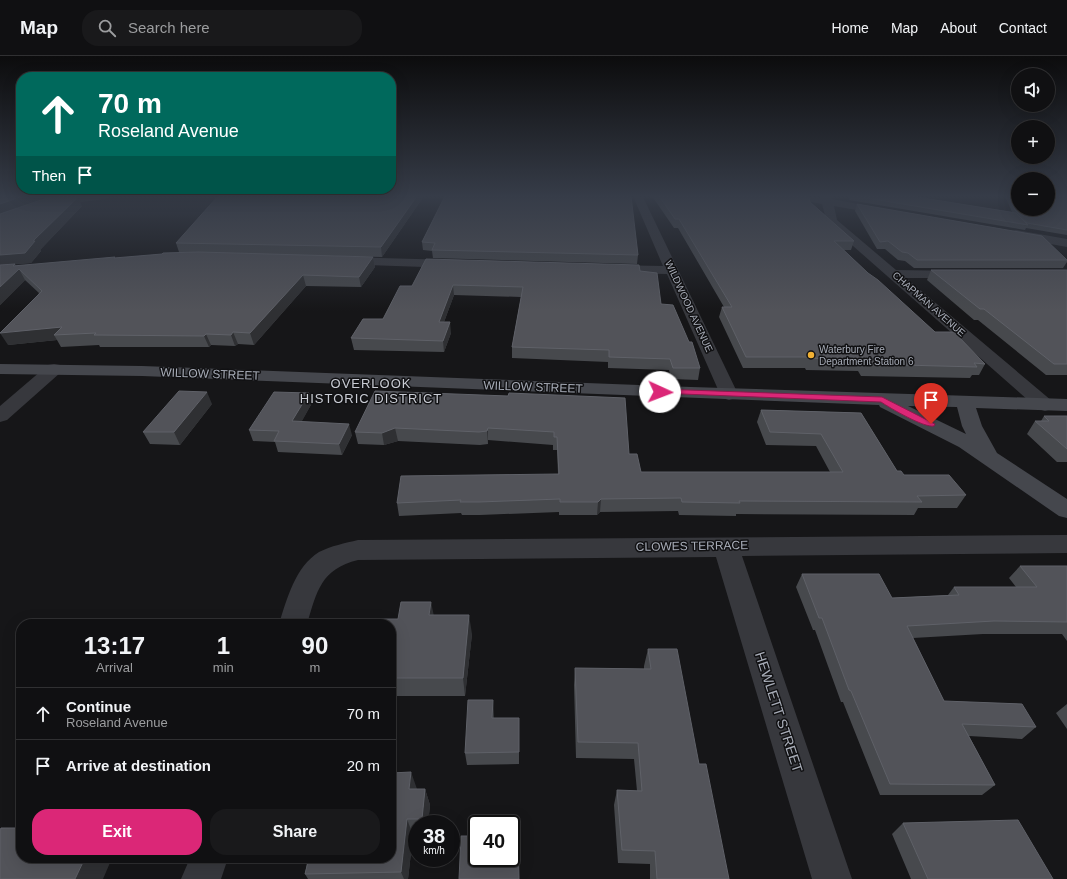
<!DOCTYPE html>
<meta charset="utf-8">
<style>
body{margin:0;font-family:Arial,sans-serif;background:#19191b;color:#f1f3f6;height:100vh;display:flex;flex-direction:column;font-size:15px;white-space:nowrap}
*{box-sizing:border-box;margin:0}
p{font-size:13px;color:#9c9d9f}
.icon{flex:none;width:22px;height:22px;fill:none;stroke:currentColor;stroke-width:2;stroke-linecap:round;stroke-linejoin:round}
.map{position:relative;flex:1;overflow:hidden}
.drawer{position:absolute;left:16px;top:563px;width:380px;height:244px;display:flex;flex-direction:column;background:#101012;border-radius:16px;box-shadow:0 4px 16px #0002,0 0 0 1px #303032}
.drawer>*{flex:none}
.guide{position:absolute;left:16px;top:16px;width:380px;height:122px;border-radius:16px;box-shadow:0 4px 16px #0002,0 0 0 1px #303032;background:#00695c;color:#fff;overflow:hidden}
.tools{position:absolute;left:1011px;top:12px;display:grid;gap:8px}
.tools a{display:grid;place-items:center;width:44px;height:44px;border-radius:50%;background:#101012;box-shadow:0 4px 16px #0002,0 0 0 1px #303032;font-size:20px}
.speed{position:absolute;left:408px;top:759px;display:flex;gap:8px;font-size:20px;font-weight:700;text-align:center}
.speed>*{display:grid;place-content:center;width:52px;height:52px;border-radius:50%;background:#101012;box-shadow:0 4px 16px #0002,0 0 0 1px #303032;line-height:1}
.speed small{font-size:10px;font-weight:400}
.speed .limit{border:2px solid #111;border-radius:6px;background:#fff;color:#111}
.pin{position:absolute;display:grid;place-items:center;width:34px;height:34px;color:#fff;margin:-41px -17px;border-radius:50% 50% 50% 0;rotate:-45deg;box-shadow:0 0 4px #0007}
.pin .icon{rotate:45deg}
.me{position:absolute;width:44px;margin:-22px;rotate:92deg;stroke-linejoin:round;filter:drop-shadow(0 0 3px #0008)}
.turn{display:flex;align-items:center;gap:14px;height:84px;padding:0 16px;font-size:18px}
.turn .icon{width:52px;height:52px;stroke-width:2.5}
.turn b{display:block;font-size:28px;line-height:34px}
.then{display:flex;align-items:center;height:38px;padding:0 16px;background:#0003;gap:8px;font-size:15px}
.eta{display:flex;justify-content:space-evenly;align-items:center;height:68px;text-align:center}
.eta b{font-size:24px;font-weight:700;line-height:28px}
.action{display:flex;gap:8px;margin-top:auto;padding:8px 16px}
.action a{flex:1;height:46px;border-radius:16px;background:#db2777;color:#fff;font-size:16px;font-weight:700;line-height:46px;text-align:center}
.action a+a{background:#19191b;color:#f1f3f6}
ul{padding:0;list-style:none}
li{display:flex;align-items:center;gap:12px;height:52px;padding:0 16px;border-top:1px solid #303032}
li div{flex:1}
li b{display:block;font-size:15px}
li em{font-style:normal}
header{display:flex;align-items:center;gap:24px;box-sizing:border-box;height:56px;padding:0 20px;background:#101012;border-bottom:1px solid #303032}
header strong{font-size:19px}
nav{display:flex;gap:22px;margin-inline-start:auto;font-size:14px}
.search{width:280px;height:36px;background:#19191b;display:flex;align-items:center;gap:10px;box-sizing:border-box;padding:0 14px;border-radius:16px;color:#9c9d9f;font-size:15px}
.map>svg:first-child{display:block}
</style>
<header>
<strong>Map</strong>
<div class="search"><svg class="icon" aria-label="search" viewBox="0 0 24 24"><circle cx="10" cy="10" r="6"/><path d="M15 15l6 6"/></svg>Search here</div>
<nav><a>Home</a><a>Map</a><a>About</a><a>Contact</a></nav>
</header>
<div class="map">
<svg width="1067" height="823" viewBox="0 0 1067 823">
<rect width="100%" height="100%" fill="#161618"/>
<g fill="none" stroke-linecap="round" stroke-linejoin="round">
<path fill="#37383d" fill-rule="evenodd" d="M73 140H110L105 143 51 150 29 157 0 168V161C23 150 48 144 73 140Z
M633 140 643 141 738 338 736 342 729 344 722 342 720 338 667 218 610 217 605 216 603 213 605 210 610 209 663 210Z
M789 140 821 142V140H831L832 143 889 154 891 156 885 159 834 150 837 164 896 214 965 215 967 218 965 221 960 222H906L1052 345 1055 349 1052 353 1045 355 1038 353 827 167 822 148 794 143Z
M1016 174 1067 183V191L1012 181 1010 178 1012 175Z
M344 201 453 204 458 205 460 208 458 211 453 212 339 208 337 205 339 202Z
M54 308 60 309 63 313 60 317 7 364 0 366V350L48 309Z
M1067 479V497L742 500 852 823H812L716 501 358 504C321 513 317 535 307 568H279C287 543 295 511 319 496 331 490 345 487 358 484Z
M190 802H228L221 823H181Z"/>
<path fill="#45474d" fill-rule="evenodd" d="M0 308 142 310 691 331 1067 343V355L976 352 982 370 997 397 1067 443V462L1059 460 959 391 880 351 879 349 142 320 0 318ZM908 350 957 351 962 370 966 378Z"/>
</g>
<path fill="#47494d" d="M0 140H59L58 141 82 150 40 194 41 195 31 207 15 208 16 210 193 196H179L176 187 424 140 382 201 254 198 373 201 375 211 361 231 306 230 254 289 238 288 235 290 211 289 209 291H100L99 289 61 291 57 284 8 289 39 237 25 224 0 249Z
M445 140 638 199 637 208 433 202 432 195 423 194 422 186Z
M652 140H809L810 146 854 185 851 194H844L868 217 935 276 985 308 979 319H972L970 322 861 320 858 315 806 314 805 312H743L719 261 722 251H724L678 172H674Z
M850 140H918L917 141 1012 156 1005 140H1067V179L1026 172 1025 174 849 144Z
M857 148 1067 204V206L1063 212H914L905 205 898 204 885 193H877L855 155Z
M931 214H1067V319H1046L978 264H974L927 224Z
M640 215 661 248 700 312 698 324 671 323 669 314 608 312V306L512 302V291L521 241 454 239 444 266 451 277 444 296 354 294 351 282 383 263 412 230Z
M309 337 312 347 301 366 352 379 342 399 278 396 275 386 253 385 249 374Z
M508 340 629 398 641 416H830L816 390 766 389 757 366 761 354 861 357 897 415 904 419 966 439 957 452H918L914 459 736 458V460L679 459 678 455 600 456 597 459H559V456L480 459H462L461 457 399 460 397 447 558 418 557 394H553V389L488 384V388L480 389 398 385 384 389 358 388 355 376Z
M212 348 180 389 150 388 143 376Z
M1044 360H1067V406H1057L1027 378 1035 365H1041Z
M1020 510H1067V585L1062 578H983L913 582 944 645 1036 671 1022 683 969 680 995 729 982 739H880L843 646H841L815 574H813L796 531 802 518 892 542 948 539 954 531H1016L1009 522Z
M434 559 472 578 465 640H394L391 656V568L398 563Z
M648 593 699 708 729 823H650V808L618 807 614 749 617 734 637 735 634 703 576 702 574 629 575 612 644 613V610Z
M1067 648V673L1056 657Z
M494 656V662L519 674V708L467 709 465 697Z
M416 733H425L430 749 428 768H417V779H413L408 823H308L305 818 307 807 303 802H391Z
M903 767 1053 823H911L892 778Z"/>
<path fill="#2f3033" d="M23 140H59L57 141 0 159V148Z
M417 140H424L382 201 381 191Z
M78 141 82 150 40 194 41 195 31 207 15 208 18 214 19 213 25 224 0 249V199L33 185Z
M373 201 375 211 361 231 359 221Z
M303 219 306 230 254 289 250 277Z
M453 229 454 239 440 277 439 266Z
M450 266 451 277 444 296 443 285Z
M62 271 54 279 57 284 8 289 0 277Z
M233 276 238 288 235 290 231 279Z
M206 278 211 289 209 291 204 280Z
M207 336 212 348 180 389 174 376Z
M309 337 312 347 296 376 292 365Z
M349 368 352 379 342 399 339 388Z
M395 372 398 385 384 389 382 377Z
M488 372V388L487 375Z
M601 443 600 456 597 459 598 446Z
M431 546 435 565 429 559Z
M469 559 472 578 465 640 463 622Z
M391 629 394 640 391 656Z
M493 644 494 656 493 674 492 662Z
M411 716 417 733H409Z
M425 733 430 749 428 768H423L422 763Z
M407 763 413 779 408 823H404L401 816Z
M85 802H112L103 823H75Z"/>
<path fill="#525359" stroke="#5f6168" d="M0 140H23L0 148Z
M67 140 78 141 33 185H35L25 197 0 199V158L47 142Z
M218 140H417L381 191 176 187Z
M445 140H631L638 199 432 194 435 187 422 186Z
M659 140H809L810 146 854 185H834L868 217 878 224 935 276H954L985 308 974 307 977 311 866 308 863 304 809 302 808 301H746L722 251H732L679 163H675Z
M855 140H918L917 141 1016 157 1028 169Z
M1009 140H1018V153H1048V140H1067V174L1027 167 1015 154Z
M857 148 1042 180 1067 204H917L908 197 902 196 888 185 880 186Z
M199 196 373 201 359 221 303 219 250 277 233 276 231 279 206 278 204 280 94 279 96 277 54 279 62 271 0 277 42 235 19 213 0 231V209L15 208 13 210 115 201 114 202 162 198 163 197Z
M426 203 639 209 640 215 657 217 661 248 673 249 689 286H692L700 312H673L670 303 609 301V294L512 291 523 231 453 229 439 266H450L443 285 351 282 363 263H383L400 230H412Z
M931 214H1067V308H1054L984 253H980Z
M179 335 207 336 174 376H143Z
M375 335 508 340 509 337 625 342 629 398H637L641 416H843L821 378 770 376 761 354 861 357 897 415H901L904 419H949L966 439 917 440 922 446 739 445 740 447 682 446 681 442 601 443 598 446H560V443L479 446H460L461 444 397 447 401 420 559 418 557 381H554V376L488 372 487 375 479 376 395 372 382 377 355 376Z
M274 336 309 337 292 365 349 368 339 388 274 385 279 375 249 374Z
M1044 360H1067V393L1035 365H1049Z
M1020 510H1067V566L994 565 907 570 944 645 1022 648 1036 671 962 668 995 729 890 728 851 635 849 634 822 562H819L802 518H879L892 542 959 539 954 531H1037Z
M401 546H431L429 559H469L463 622H391V568H368L369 563H398Z
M648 593H677L699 708H706L729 823H657L655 795 622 794 617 734 642 735 638 687 578 686 575 612 651 613Z
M468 644H493L492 662H519V696L465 697Z
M411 716 409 733H425L422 763H407L401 816 305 818 309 802H391V717Z
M1018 764 1053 823H928L903 767Z
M1 772H21V802H85L75 823H0V774Z
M511 779H518L519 823H459L461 780H477V802H511Z"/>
<linearGradient id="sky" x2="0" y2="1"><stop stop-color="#0c0c0d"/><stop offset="0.55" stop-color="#363c48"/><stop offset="1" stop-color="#363c48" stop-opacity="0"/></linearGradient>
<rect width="1067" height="255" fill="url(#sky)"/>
<path fill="#db2777" stroke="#8e194d" d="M660 333 882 341 935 368 934 370C924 372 890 352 881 346L657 337V334Z"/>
<circle fill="#f2b134" stroke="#111113" stroke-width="1.5" cx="811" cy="299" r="4"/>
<g text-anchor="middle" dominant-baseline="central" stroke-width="3" stroke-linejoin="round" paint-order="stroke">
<g font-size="10" fill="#a8adb8" stroke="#111113">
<text transform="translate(929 248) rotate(41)">CHAPMAN AVENUE</text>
<text transform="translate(689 250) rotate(65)">WILDWOOD AVENUE</text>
</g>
<g font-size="10" fill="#a8adb8" stroke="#111113" text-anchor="start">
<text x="819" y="293">Waterbury Fire<tspan x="819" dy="12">Department Station 6</tspan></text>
</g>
<g font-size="12" fill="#a8adb8" stroke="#111113">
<text transform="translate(210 318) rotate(2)">WILLOW STREET</text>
<text transform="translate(533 331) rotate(2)">WILLOW STREET</text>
<text transform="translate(692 490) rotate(-1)">CLOWES TERRACE</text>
</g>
<g font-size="13" letter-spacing="1" fill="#c9ccd4" stroke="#111113">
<text x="371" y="327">OVERLOOK<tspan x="371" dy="15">HISTORIC DISTRICT</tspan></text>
</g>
<g font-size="14" fill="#a8adb8" stroke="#111113">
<text transform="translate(779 656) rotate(72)">HEWLETT STREET</text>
</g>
</g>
</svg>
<div class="tools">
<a><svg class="icon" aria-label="sound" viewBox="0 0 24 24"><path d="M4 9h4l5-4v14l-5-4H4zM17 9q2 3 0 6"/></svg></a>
<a>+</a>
<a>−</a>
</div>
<div class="speed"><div>38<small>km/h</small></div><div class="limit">40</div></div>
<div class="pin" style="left:931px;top:368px;background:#d93025"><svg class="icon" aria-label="arrive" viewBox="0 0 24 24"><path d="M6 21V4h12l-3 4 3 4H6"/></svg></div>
<svg class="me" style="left:660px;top:336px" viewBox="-20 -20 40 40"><circle r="19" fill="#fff"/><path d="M0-13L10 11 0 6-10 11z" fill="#db2777"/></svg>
<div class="guide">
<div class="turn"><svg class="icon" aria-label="ahead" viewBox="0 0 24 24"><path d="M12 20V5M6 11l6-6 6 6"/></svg><div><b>70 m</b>Roseland Avenue</div></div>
<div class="then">Then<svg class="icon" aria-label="arrive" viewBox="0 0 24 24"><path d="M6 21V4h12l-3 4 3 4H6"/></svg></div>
</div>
<section class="drawer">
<div class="eta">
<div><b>13:17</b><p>Arrival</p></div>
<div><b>1</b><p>min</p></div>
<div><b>90</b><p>m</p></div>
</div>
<ul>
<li><svg class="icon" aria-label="ahead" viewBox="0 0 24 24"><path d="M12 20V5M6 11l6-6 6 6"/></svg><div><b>Continue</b><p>Roseland Avenue</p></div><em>70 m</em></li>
<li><svg class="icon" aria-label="arrive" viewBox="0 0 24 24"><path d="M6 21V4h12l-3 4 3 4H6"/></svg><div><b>Arrive at destination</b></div><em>20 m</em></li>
</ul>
<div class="action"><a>Exit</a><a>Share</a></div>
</section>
</div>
